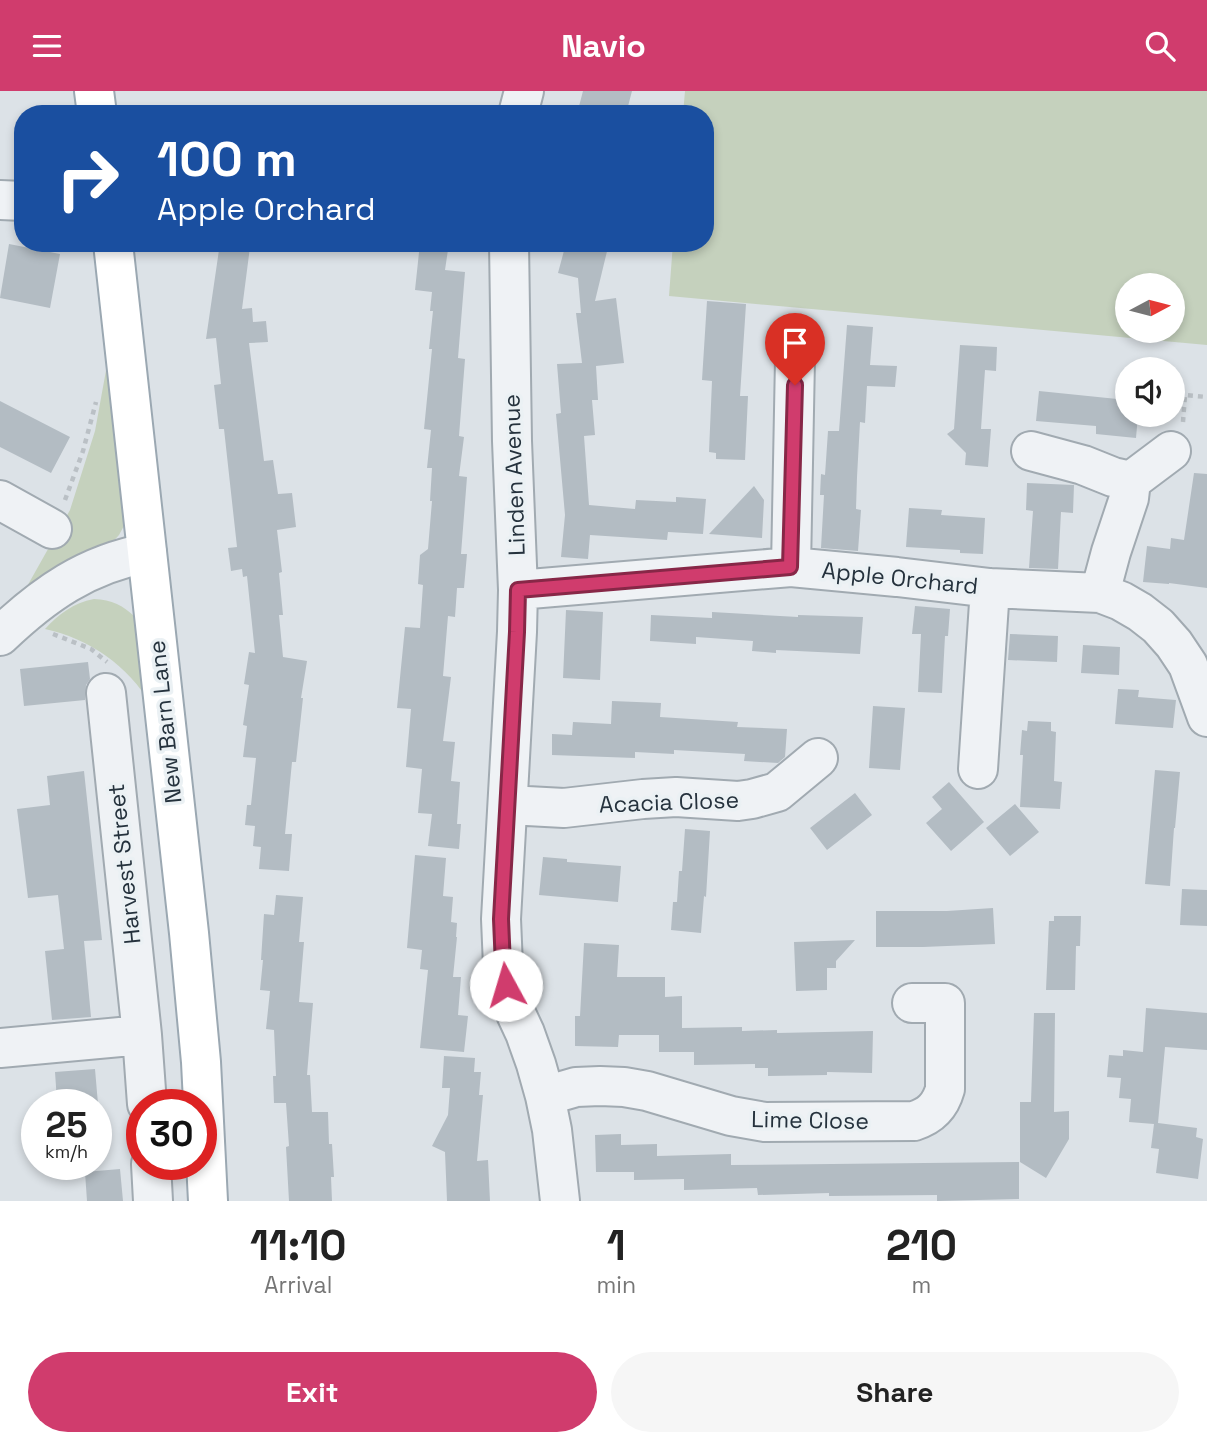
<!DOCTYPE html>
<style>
body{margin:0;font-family:"Space Grotesk",sans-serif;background:#f6f6f6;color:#222;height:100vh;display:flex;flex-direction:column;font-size:26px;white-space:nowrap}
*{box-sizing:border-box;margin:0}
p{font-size:23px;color:#767676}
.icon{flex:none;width:38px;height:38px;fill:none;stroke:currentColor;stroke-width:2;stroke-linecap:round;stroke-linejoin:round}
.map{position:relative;height:1110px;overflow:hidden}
.panel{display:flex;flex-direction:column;background:#fff;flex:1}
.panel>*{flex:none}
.banner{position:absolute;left:14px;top:14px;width:700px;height:147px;border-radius:28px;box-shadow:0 4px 10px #0003;background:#1a4fa0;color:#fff;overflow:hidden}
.needle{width:46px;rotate:83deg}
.controls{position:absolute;left:1115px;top:182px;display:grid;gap:14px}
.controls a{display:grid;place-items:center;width:70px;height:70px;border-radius:50%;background:#fff;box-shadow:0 4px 10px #0003;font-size:35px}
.speed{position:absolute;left:21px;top:998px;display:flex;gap:14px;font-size:35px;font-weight:700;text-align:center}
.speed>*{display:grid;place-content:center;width:91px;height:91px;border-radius:50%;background:#fff;box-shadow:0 4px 10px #0003;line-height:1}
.speed small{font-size:18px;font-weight:400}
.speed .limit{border:10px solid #d22;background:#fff;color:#111}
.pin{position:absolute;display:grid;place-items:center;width:60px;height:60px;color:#fff;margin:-72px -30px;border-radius:50% 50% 50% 0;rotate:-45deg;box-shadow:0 0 7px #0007}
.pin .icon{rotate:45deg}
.me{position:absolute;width:77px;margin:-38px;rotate:354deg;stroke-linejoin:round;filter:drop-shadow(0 0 5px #0008)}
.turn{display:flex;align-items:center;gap:24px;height:147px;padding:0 28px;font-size:32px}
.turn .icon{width:91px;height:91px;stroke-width:2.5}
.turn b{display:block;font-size:49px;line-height:60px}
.eta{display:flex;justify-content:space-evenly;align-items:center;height:119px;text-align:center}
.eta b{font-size:42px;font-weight:700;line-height:49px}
.button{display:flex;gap:14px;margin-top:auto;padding:14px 28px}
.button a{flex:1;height:80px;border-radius:42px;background:#d03c6d;color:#fff;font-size:28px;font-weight:700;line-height:80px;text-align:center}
.button a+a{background:#f6f6f6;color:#222}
header{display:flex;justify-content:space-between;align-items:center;height:91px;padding:0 28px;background:#d03c6d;color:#fff;font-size:32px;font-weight:700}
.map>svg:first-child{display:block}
</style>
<header><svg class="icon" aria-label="menu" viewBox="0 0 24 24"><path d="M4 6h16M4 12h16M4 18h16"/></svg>Navio<svg class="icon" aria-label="search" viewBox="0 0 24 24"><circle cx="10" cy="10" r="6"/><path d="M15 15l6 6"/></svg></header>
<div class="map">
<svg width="1207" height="1110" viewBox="0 0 1207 1110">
<rect width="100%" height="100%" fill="#dce2e7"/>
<path fill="#c5d1bd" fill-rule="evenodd" d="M685 0H1207V254L669 205 673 152H705V23H683ZM1127 194H1172V240H1127Z
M109 263 125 433 119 444 109 455 25 499 70 419 95 340Z
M94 508C112 509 123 514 136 527L151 614C129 575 88 547 45 538 59 523 73 512 94 508Z"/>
<path fill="#b3bcc3" d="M583 0H632L626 23H577Z
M220 152 250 156 242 218 252 217 253 231 266 230 268 251 249 252 264 370 273 369 278 403 292 402 296 436 277 439 282 481 279 482 283 524H279L283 566 307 570 301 607H303L296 671H292L285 743H292L289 780 259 778 261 756 253 755 255 735 245 734 247 714H251L256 667 243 666 247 635 243 634 249 594 244 593 249 561 255 562 247 485 243 486 242 478 231 480 228 457 237 456 224 338H219L214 294 221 293 216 247 206 248Z
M420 152H449L445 179 465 181 458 267 465 268 459 345 464 346 459 385 467 386 461 463H467L464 497H457L455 526 448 525 443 585 451 586 443 650 455 651 451 690 460 691 457 733H461L459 758 428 755 432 723 418 722 422 678 406 676 411 618 397 617 405 536 420 537 423 494 418 493 420 464 428 458 432 410H430L432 377H427L431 339 424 338 432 258H429L433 220H430L432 201 415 199Z
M579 152H609L595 210 616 207 624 272 596 275 598 309H592L595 344 584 345 589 414 635 418 636 409 676 411V406L706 408 703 443 668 441 667 449 590 444 588 468 561 466 565 424 556 323 561 322 557 273 582 272 576 222H581L578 187 558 182 565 156 577 159Z
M9 153 60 163 50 217 0 207Z
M707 210 746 213 740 305H748L745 369 716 368V362L709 361 712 290 702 289Z
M847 234 873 236 870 274 897 275 895 296 867 295 865 332 860 331 857 386 856 418 861 419 858 460 821 457 824 404H820L821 383 825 384 828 340H839Z
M960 254 997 256 996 280 985 279 981 338H991L988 376 965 374 966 362 947 343 954 338Z
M1039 300 1127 309V324H1138L1136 347 1096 343V335L1036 330Z
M0 310 70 346 51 382 0 356Z
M1194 382 1207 383V497L1169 492V493L1143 491 1147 455 1170 458 1171 447 1184 449Z
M1027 392 1074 394 1073 422 1061 421 1058 478 1029 477 1033 420 1026 419Z
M754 395 764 409 762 447 709 443Z
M909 417 942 419 941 424 985 427 983 463 960 462V459L906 456Z
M915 515 950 518 948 545H945L942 602 918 601 921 543H912Z
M566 519 603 521 600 589 563 587Z
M712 521 798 526V524L863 526 860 563 776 559V562L752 560 753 550 696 546V553L650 550 651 524 712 527Z
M1010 543 1058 545 1057 571 1008 569Z
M1083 554 1120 556 1119 584 1081 582Z
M88 571 90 588 86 594 85 609 24 615 20 578Z
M1118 598 1139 599 1138 606 1176 609 1173 637 1115 633Z
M612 610 661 612 660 626 738 631 737 636 787 638 785 666 778 672 744 670 745 663 674 659V663L635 661V667L552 664V643L572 644 573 631 611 633Z
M873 615 905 617 900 679 869 677Z
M1028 630 1051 631V640L1056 641 1054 690 1062 691 1060 718 1020 716 1023 664H1020L1022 639 1027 640Z
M1155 679 1180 681 1175 737H1174L1170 795 1145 793Z
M84 680 102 849 84 850 91 926 52 929 45 860 64 858 58 804 28 807 17 718 50 714 47 685Z
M949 691 984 731 951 760 926 732 942 718 932 706Z
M855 702 872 724 827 759 810 737Z
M1015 713 1039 741 1010 765 986 737Z
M685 738 710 740 706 806 704 805 701 842 671 839 673 811H677L679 780H682Z
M415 764 446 767 443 805 453 806 451 831 457 832 456 846H457L453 886H461L458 924 468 925 464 961 420 957 428 879 420 878 422 859 407 857Z
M543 766 567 768V771L621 775 618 811 539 804Z
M1182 798 1207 799V835L1180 834Z
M276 804 303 806 299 851H304L299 911 313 912 307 984H310L312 1021H328L329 1053H332L334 1086H331L332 1110H289L286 1056 289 1055 286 1012H274L273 985H276L274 939 266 938 270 900 260 899 263 869H261L264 823 274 824Z
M993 817 995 853 923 856H876V820H947Z
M1054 825H1081L1080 855H1076L1075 899H1046L1049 830H1054Z
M855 849 836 870V877H827V899L796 900 794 851Z
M584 852 619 854 617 886H665V906L682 905V937L742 936V940L777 939V942L873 940 872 982 827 981V984L768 985V977H755V973L694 974V961H659V944H619L618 956 575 955V925H580Z
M1146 917 1207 922V959L1165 956 1158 1032 1197 1037 1196 1046 1203 1048 1198 1088 1156 1082 1159 1058 1151 1057 1154 1033 1129 1031 1131 1008 1119 1007 1121 987 1107 986 1109 964 1123 965V959L1143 961Z
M1034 922H1055L1054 1021 1069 1020V1048L1046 1087 1020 1071V1011H1031Z
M444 965 475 967 474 981H481L479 1004H483L477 1070 488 1069 490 1110H447L445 1061 432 1055 448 1024 450 997H442Z
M95 978 98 1013H63V1010H57L55 981Z
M621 1043V1054L657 1053V1065L731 1063V1074L1019 1071V1108L937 1110V1104L829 1105V1102L758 1104 757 1097 684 1099V1088L634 1089V1081H596L595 1044Z
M120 1078 123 1110H87L85 1081Z"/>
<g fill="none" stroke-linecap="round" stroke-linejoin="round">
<defs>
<path id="minor" d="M518 23 524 0
M0 109 23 110
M509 152 512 350 518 499 517 541 501 828 503 875 506 894 511 912 525 942 536 973 545 1005 552 1039 560 1110
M1031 360 1083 374 1113 386 1131 390 1129 407 1111 461 1100 502
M1131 390 1171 360
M0 409 52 438
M791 476 795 268
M518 499 791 476 897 486 990 497 1100 502 1121 510 1140 521 1158 535 1174 553 1188 574 1207 626
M0 545C44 503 87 473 147 462
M978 678 990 497
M508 714 564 717 643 708 676 706 738 710 752 708 777 701 818 667
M142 944 147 1013
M0 957 142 944 106 602
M545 1005 576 996 600 995 624 996 647 1000 731 1025 765 1031 914 1030C930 1025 940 1016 945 998V912H912
M151 1073 153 1110"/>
<path id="major" d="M94 0 97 23
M113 152 189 842 201 971 208 1110"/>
</defs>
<use href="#minor" stroke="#a1aab1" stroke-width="42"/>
<use href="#major" stroke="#9ba8b2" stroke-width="42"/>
<path stroke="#bac0c5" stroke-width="4.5" stroke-dasharray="5 5" stroke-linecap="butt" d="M1183 331 1185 304 1207 306
M65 409 83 360 96 311
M53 543 91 558 107 571"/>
<use href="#minor" stroke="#eff2f5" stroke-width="38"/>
<use href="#major" stroke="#fff" stroke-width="38"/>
</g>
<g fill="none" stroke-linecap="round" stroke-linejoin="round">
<defs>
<path id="route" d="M506 894 503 875 501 828 517 541 518 499 790 476 795 294"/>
</defs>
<use href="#route" stroke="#872747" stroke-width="18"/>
<use href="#route" stroke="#d03c6d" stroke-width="12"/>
</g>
<g text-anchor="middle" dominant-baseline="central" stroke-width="7" stroke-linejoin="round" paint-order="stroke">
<g font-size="23" fill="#25323d" stroke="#ebf1f4">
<text transform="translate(514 384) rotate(-92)">Linden Avenue</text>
<text transform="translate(900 487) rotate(6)">Apple Orchard</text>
<text transform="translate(165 631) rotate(-96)">New Barn Lane</text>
<text transform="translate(669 711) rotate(-2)">Acacia Close</text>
<text transform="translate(124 773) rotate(-96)">Harvest Street</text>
<text transform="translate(810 1029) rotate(1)">Lime Close</text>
</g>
</g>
</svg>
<div class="controls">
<a><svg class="needle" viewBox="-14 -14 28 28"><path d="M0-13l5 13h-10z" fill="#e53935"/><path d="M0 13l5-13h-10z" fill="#767676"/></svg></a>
<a><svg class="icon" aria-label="sound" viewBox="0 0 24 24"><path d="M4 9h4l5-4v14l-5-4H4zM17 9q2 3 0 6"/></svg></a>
</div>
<div class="speed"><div>25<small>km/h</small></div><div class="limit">30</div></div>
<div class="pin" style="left:795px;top:294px;background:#d93025"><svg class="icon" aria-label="arrive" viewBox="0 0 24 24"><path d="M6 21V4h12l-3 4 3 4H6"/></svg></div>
<svg class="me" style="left:506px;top:894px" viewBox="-20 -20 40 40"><circle r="19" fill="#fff"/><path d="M0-13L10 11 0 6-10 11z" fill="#d03c6d"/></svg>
<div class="banner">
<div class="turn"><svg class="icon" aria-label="right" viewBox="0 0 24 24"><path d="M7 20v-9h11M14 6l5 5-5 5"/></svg><div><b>100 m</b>Apple Orchard</div></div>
</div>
</div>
<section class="panel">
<div class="eta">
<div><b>11:10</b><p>Arrival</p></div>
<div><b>1</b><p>min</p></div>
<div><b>210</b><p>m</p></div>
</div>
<div class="button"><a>Exit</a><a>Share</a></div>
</section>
